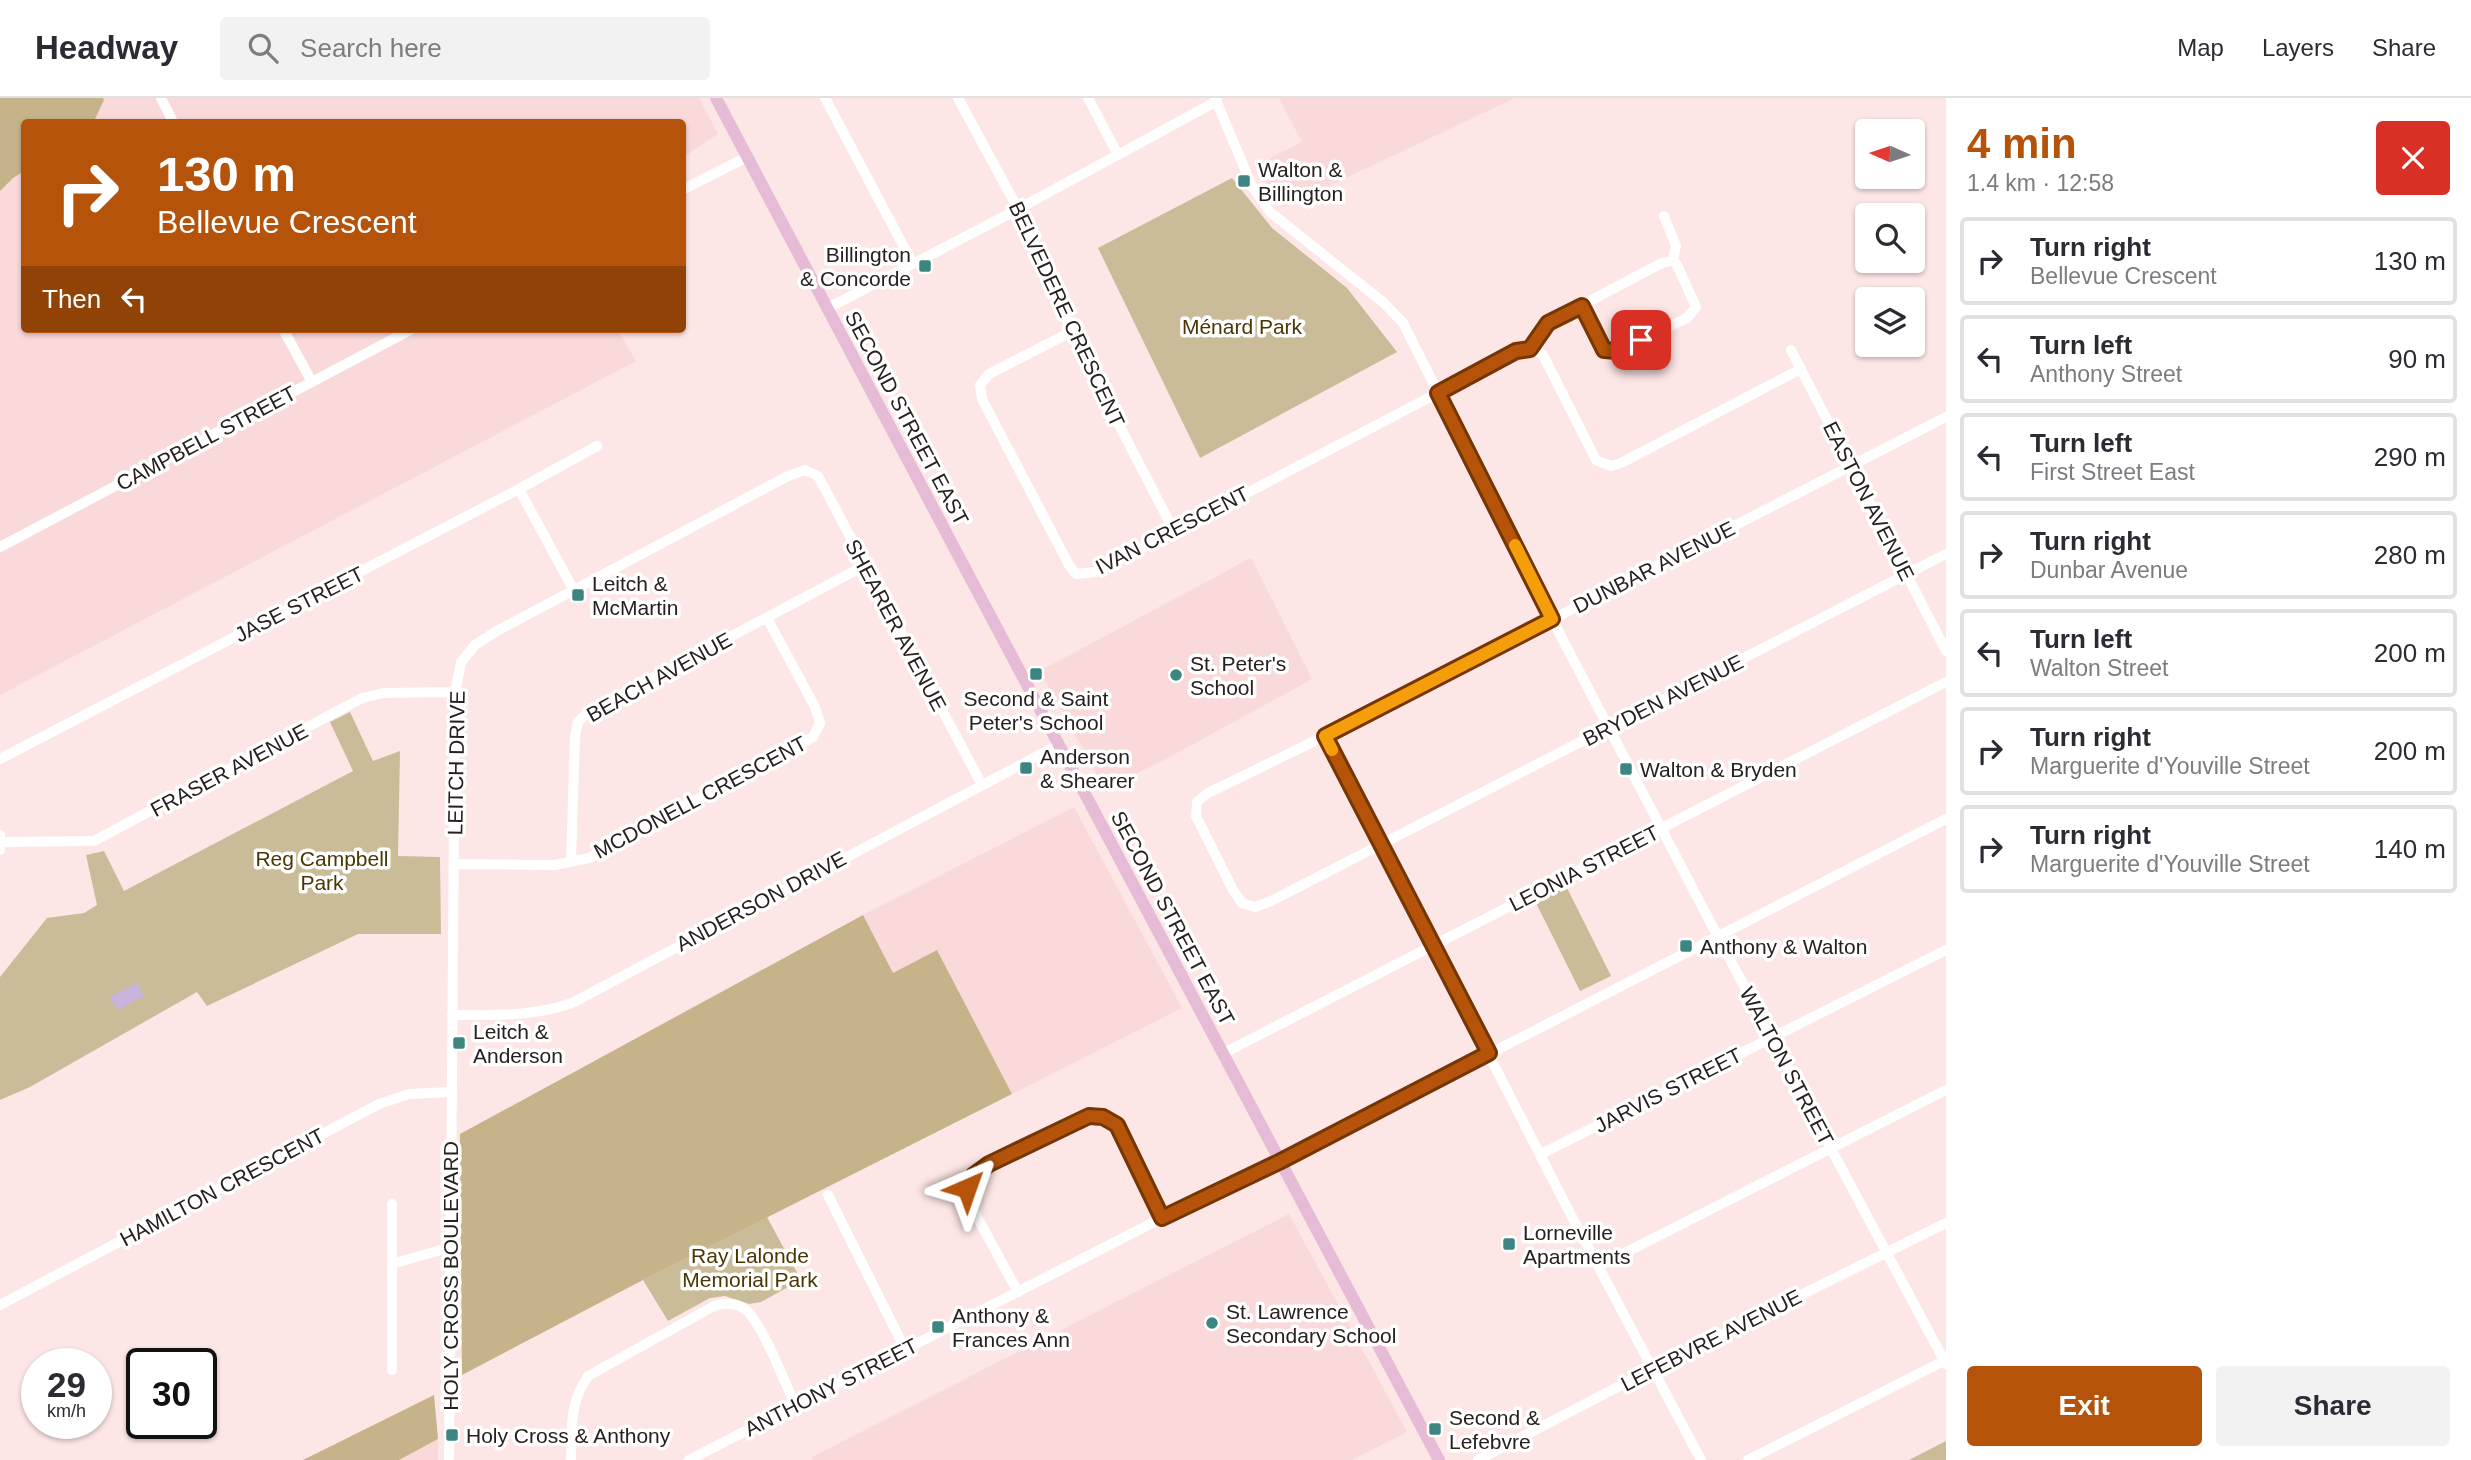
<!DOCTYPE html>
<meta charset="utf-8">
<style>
body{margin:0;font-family:Arial,sans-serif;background:#f2f2f3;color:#2b2b33;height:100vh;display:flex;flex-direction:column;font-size:26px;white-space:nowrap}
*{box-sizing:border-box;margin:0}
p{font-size:23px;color:#7c7c81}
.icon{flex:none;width:38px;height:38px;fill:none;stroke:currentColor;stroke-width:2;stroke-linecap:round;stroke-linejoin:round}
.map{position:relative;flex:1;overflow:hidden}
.drawer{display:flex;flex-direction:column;background:#fff;width:525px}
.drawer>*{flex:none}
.top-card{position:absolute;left:21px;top:21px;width:665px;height:214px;border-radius:7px;box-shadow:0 2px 5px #0004;background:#b45309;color:#fff;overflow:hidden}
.needle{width:46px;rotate:273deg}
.controls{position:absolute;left:1855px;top:21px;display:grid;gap:14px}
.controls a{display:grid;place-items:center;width:70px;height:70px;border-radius:7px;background:#fff;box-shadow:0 2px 5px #0004;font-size:35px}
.speed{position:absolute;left:21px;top:1250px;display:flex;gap:14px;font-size:35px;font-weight:700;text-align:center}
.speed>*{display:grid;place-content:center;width:91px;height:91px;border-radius:50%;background:#fff;box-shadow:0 2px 5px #0004;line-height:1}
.speed small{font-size:18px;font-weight:400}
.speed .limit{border:4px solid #111;border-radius:10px;background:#fff;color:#111}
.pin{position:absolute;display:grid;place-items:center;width:60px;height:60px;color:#fff;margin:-30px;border-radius:14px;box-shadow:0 4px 10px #0006}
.me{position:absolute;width:77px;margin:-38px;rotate:43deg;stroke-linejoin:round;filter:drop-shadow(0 0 5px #0008)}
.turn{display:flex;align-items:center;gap:24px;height:147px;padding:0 21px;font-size:32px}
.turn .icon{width:91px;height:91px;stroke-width:2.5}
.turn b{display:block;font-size:49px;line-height:60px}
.then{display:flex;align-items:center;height:66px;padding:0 21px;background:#0003;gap:14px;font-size:26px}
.round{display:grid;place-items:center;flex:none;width:74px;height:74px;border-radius:7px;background:#f2f2f3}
.headline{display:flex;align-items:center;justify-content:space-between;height:119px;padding:0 21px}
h1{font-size:42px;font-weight:800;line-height:52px;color:#b45309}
.action{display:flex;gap:14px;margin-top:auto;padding:14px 21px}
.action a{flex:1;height:80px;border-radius:7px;background:#b45309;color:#fff;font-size:28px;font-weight:800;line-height:80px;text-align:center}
.action a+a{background:#f2f2f3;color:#2b2b33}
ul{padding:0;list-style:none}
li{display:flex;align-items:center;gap:21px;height:88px;margin:0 14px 10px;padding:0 7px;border:4px solid #e1e1e2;border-radius:7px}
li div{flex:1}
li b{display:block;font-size:26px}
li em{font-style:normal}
header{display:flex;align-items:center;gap:42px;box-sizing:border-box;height:98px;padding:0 35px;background:#fff;border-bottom:2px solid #e1e1e2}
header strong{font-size:33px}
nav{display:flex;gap:38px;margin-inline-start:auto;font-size:24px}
.search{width:490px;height:63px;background:#f2f2f3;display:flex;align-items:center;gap:18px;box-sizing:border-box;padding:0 24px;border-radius:7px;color:#7c7c81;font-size:26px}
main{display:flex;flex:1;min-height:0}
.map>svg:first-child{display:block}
</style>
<header>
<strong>Headway</strong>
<div class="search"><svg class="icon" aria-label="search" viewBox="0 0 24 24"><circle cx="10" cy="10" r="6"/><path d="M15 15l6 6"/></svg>Search here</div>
<nav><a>Map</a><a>Layers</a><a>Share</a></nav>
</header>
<main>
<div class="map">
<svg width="1946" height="1362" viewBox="0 0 1946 1362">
<rect width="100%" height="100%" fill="#fde6e6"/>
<path fill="#f9d9da" d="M0 0H699L718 36 683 59 682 24H24V231H617L636 263 0 597Z
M1279 0H1515L1284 109 1254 68 1302 44Z
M1251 460 1312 581 1164 662 1105 691 1040 573Z
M1074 709 1182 910 1012 996 937 852 893 875 863 817Z
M1289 1116 1407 1334 1352 1362H813L812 1359Z
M438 1341V1362H399Z"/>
<path fill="#cbbc99" d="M1232 80 1272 130 1347 190 1397 254 1200 360 1098 150Z
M350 614 373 663 400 653 398 758 440 759 441 836H358L207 908 197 894 30 989 0 1002V879L47 820 84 815 97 807 86 757 104 753 124 793 353 673 330 624Z
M1566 788 1611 878 1580 893 1535 803Z
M767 1119 801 1182 761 1204 749 1206 725 1198 710 1200 668 1223 643 1182Z
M1946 1343V1362H1909Z"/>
<path fill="#c6b389" d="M0 0H103L104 2 95 21 91 24H24V73L13 80 0 93Z
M863 817 893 875 937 852 1012 996 643 1182 462 1277 460 1036Z
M434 1297 438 1341 399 1362H303Z"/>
<path fill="#c8b5de" d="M137 885 144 898 117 912 110 899Z"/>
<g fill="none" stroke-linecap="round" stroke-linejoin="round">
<path stroke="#fff" stroke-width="10" d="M161 0 173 24
M825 0 913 166
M958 0 1018 111 1054 184 1071 234 1174 433
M1088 0 1118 57
M1215 0 1252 88 1270 114 1384 205 1403 225 1552 521 1718 839 1946 1266
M682 92 747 59
M1664 118 1676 148 1673 162
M828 210 1007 117 1217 3
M283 231 312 284
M1071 234 989 276 980 287 982 301 1069 467 1076 476 1096 474 1522 251 1537 253 1543 257 1596 362 1611 368 1621 365 1801 271
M1529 251 1548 225 1662 165 1673 162 1677 167 1696 209 1687 220 1618 253 1604 252 1582 208
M1791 252 1946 553
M1946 319 1325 638 1208 695 1197 704 1196 718 1233 792 1242 805 1255 809 1271 803 1946 456
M519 391 573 491
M0 449 412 231
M1325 638 1571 1117 1701 1362
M0 661 519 391 597 348
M0 737V752
M2 744 94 743 362 600 383 595 455 594
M571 764 575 637 578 624 588 614 864 468
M454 766 555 767 589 760 813 639 820 625 815 609 767 520
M452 917C495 917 531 919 572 905L1058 647
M1222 956 1946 584
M1541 1056 1946 852
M828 1097 905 1251
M392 1166 451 1149
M1599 1168 1946 992
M1018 1194 970 1106C966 1085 972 1078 989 1066L1089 1018 1103 1019 1117 1027 1162 1120
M0 1207 379 1006 409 996 451 994
M392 1272V1106
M449 1362 455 594 461 564 475 547 495 534 788 378 805 372 818 378 982 687
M571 1362C572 1329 569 1306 588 1278L714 1208C724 1205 735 1204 745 1211 763 1226 784 1284 796 1308
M689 1362 1162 1120 1279 1064 1946 721
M1478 1362 1652 1271 1946 1125
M1748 1362 1946 1262"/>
<path stroke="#e6bbd6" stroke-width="12" d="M716 0C957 454 1196 909 1439 1362"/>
</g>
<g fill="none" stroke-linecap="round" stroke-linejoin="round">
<defs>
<path id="route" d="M967 1090 974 1077 989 1066 1089 1018 1103 1019 1117 1027 1162 1120 1279 1064 1489 955 1325 638 1552 521 1438 295 1516 253 1530 251 1548 225 1582 208 1604 252 1618 253 1641 242"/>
</defs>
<use href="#route" stroke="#753606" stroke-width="18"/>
<use href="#route" stroke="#b45309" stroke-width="12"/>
<path stroke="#f59e0b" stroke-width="12" d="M1332 652 1325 638 1552 521 1515 447"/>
</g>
<g fill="#3d8581" stroke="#fff" stroke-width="2.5">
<rect x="1237" y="76" width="14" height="14" rx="3.5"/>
<rect x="918" y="161" width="14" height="14" rx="3.5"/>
<rect x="571" y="490" width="14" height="14" rx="3.5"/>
<rect x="1029" y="569" width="14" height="14" rx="3.5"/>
<circle cx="1176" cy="577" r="7"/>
<rect x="1019" y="663" width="14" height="14" rx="3.5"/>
<rect x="1619" y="664" width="14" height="14" rx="3.5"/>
<rect x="1679" y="841" width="14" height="14" rx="3.5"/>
<rect x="452" y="938" width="14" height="14" rx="3.5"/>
<rect x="1502" y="1139" width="14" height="14" rx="3.5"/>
<circle cx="1212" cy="1225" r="7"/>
<rect x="931" y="1222" width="14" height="14" rx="3.5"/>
<rect x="1428" y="1324" width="14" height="14" rx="3.5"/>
<rect x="445" y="1330" width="14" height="14" rx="3.5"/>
</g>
<g text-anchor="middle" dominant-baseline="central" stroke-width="7" stroke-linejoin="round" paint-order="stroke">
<g font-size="21" fill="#282020" stroke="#fff" text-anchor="start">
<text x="1258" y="71">Walton &amp;<tspan x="1258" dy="24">Billington</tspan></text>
<text x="911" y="156" text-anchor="end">Billington<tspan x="911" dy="24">&amp; Concorde</tspan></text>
<text x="592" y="485">Leitch &amp;<tspan x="592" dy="24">McMartin</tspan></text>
<text x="1190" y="565">St. Peter's<tspan x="1190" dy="24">School</tspan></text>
<text x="1036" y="600" text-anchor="middle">Second &amp; Saint<tspan x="1036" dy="24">Peter's School</tspan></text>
<text x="1040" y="658">Anderson<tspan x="1040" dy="24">&amp; Shearer</tspan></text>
<text x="1640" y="671">Walton &amp; Bryden</text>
<text x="1700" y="848">Anthony &amp; Walton</text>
<text x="473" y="933">Leitch &amp;<tspan x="473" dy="24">Anderson</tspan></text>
<text x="1523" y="1134">Lorneville<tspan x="1523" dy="24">Apartments</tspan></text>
<text x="1226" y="1213">St. Lawrence<tspan x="1226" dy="24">Secondary School</tspan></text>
<text x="952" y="1217">Anthony &amp;<tspan x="952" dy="24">Frances Ann</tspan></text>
<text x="1449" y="1319">Second &amp;<tspan x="1449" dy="24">Lefebvre</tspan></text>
<text x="466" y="1337">Holy Cross &amp; Anthony</text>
</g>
<g font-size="21" fill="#282020" stroke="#fff">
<text transform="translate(1067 216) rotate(65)">BELVEDERE CRESCENT</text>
<text transform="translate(907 320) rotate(62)">SECOND STREET EAST</text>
<text transform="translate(206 340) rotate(-28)">CAMPBELL STREET</text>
<text transform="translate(1869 403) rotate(63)">EASTON AVENUE</text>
<text transform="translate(1172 432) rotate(-27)">IVAN CRESCENT</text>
<text transform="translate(1654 469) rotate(-27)">DUNBAR AVENUE</text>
<text transform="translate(299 506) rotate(-27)">JASE STREET</text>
<text transform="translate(896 527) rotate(62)">SHEARER AVENUE</text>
<text transform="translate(659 579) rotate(-29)">BEACH AVENUE</text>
<text transform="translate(1663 602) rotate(-27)">BRYDEN AVENUE</text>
<text transform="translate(456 665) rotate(-89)">LEITCH DRIVE</text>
<text transform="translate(229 672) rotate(-28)">FRASER AVENUE</text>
<text transform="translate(700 699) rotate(-28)">MCDONELL CRESCENT</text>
<text transform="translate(1584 770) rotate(-27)">LEONIA STREET</text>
<text transform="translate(761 803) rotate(-28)">ANDERSON DRIVE</text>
<text transform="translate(1173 820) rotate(62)">SECOND STREET EAST</text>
<text transform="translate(1787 968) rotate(62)">WALTON STREET</text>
<text transform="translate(1668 992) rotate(-27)">JARVIS STREET</text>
<text transform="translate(222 1089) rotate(-28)">HAMILTON CRESCENT</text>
<text transform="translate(450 1178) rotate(-90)">HOLY CROSS BOULEVARD</text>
<text transform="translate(1711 1242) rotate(-27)">LEFEBVRE AVENUE</text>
<text transform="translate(831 1289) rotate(-27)">ANTHONY STREET</text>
</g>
<g font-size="21" fill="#4a3600" stroke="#fff">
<text x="1242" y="228">Ménard Park</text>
<text x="322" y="760">Reg Campbell<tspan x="322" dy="24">Park</tspan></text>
<text x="750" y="1157">Ray Lalonde<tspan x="750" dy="24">Memorial Park</tspan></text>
</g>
</g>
</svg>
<div class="controls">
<a><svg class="needle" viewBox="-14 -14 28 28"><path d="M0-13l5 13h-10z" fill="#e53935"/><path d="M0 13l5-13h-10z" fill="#7c7c81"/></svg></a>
<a><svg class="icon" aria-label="search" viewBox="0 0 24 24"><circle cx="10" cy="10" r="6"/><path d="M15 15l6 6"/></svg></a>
<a><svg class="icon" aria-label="layers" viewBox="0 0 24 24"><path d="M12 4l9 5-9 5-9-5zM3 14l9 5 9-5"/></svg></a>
</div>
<div class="speed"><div>29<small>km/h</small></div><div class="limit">30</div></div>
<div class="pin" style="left:1641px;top:242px;background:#d93025"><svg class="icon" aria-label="arrive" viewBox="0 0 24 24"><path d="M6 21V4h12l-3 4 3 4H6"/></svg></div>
<svg class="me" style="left:967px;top:1090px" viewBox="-20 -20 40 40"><path d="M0-17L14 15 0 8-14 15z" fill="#b45309" stroke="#fff" stroke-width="4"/></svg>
<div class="top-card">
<div class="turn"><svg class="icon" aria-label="right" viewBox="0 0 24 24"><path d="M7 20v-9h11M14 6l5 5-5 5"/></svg><div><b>130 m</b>Bellevue Crescent</div></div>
<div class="then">Then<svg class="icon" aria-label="left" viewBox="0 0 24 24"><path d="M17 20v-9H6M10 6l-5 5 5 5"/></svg></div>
</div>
</div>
<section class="drawer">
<div class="headline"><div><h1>4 min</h1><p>1.4 km · 12:58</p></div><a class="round" style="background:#d93025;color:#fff"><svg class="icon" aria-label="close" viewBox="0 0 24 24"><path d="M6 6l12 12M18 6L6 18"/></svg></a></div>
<ul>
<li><svg class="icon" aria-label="right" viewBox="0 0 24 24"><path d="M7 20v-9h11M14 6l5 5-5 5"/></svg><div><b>Turn right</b><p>Bellevue Crescent</p></div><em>130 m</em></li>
<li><svg class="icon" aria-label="left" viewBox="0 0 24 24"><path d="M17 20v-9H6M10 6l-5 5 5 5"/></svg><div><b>Turn left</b><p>Anthony Street</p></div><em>90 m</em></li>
<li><svg class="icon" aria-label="left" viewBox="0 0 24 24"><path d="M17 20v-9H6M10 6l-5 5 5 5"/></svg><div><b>Turn left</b><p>First Street East</p></div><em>290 m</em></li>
<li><svg class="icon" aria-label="right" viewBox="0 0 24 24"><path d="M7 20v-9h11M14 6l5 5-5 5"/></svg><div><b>Turn right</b><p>Dunbar Avenue</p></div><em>280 m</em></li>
<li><svg class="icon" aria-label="left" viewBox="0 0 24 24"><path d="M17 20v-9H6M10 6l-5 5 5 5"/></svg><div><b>Turn left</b><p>Walton Street</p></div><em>200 m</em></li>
<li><svg class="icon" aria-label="right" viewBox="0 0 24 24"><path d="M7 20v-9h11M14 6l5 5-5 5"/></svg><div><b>Turn right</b><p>Marguerite d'Youville Street</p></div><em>200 m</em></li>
<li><svg class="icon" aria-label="right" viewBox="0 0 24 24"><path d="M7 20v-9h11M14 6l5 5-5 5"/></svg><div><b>Turn right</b><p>Marguerite d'Youville Street</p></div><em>140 m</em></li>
</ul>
<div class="action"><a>Exit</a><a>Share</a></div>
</section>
</main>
